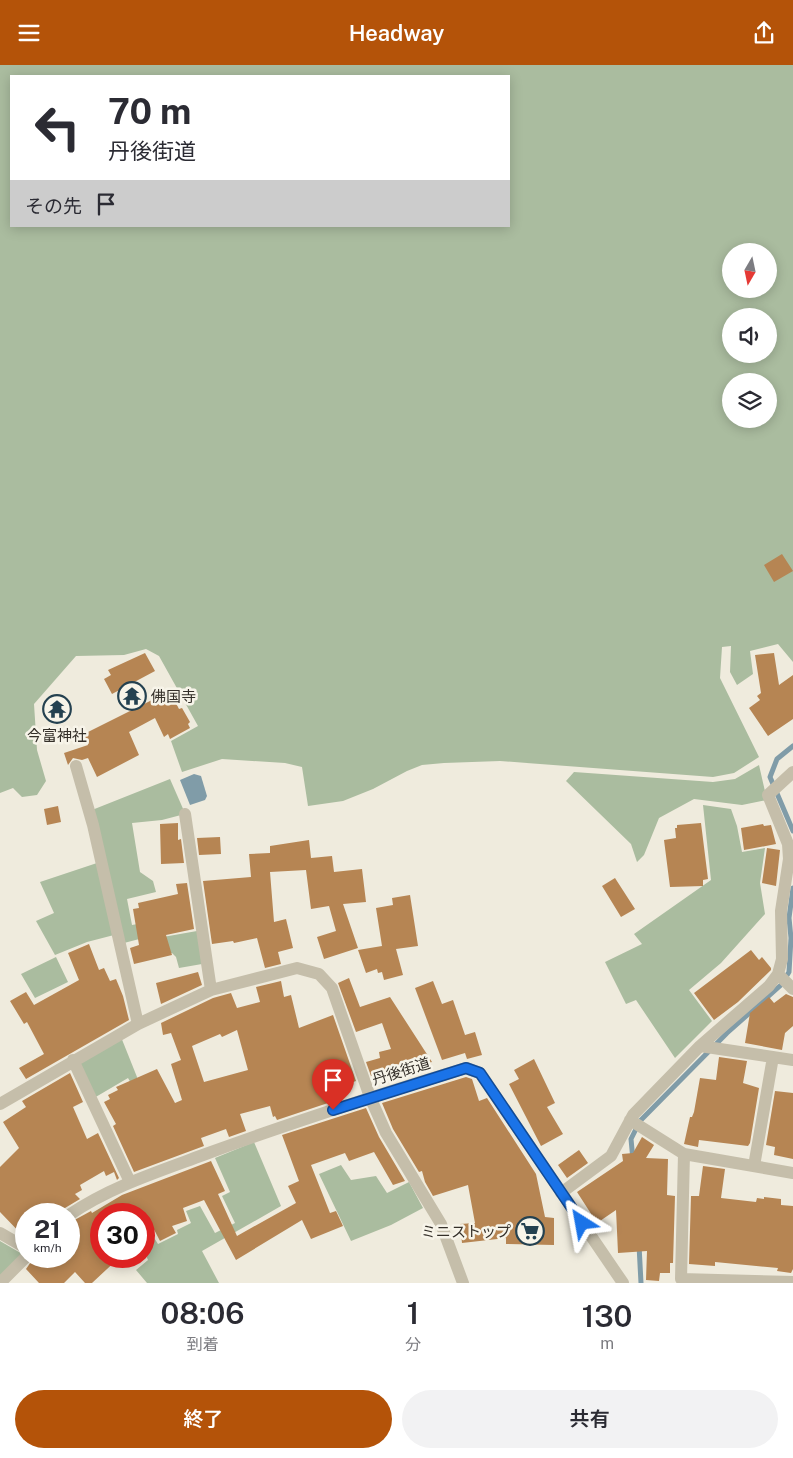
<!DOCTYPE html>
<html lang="ja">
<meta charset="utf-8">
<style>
body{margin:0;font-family:"Public Sans","Noto Sans JP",sans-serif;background:#f2f2f3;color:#2b2b33;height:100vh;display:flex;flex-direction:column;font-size:19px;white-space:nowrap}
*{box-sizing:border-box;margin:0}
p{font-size:16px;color:#7c7c81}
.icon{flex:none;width:28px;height:28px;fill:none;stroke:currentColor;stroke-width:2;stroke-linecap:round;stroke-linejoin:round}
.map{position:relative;height:1218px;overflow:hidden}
.panel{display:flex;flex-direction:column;background:#fff;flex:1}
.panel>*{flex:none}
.top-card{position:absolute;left:10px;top:10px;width:500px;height:152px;border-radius:0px;box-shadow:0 2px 12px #0003;background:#fff;color:#2b2b33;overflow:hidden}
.needle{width:32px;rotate:189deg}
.tools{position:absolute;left:722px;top:178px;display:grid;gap:10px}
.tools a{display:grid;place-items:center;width:55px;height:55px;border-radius:50%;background:#fff;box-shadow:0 2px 12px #0003;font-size:25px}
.speed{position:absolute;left:15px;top:1138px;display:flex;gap:10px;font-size:25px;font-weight:700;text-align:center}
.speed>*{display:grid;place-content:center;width:65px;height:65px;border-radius:50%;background:#fff;box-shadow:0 2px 12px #0003;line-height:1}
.speed small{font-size:12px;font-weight:400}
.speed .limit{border:8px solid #d22;background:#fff;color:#111}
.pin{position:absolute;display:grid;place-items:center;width:42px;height:42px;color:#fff;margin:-51px -21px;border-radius:50% 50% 50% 0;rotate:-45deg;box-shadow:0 0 5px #0007}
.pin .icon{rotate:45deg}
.me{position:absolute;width:55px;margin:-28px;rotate:326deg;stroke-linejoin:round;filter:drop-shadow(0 0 4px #0008)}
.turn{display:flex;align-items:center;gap:18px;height:105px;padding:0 15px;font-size:22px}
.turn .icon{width:65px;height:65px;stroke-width:2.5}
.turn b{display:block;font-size:35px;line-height:42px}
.then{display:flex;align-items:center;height:48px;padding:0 15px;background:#0003;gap:10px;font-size:19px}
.eta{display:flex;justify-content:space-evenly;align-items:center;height:85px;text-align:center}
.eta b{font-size:30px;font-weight:600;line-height:35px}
.button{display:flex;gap:10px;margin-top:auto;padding:10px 15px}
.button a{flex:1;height:58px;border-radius:30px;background:#b45309;color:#fff;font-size:20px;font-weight:600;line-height:58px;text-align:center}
.button a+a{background:#f2f2f3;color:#2b2b33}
header{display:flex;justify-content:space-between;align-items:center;height:65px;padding:0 15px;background:#b45309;color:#fff;font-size:22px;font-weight:600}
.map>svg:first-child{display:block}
</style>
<header><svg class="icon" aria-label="menu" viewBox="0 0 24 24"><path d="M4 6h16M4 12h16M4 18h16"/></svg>Headway<svg class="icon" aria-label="share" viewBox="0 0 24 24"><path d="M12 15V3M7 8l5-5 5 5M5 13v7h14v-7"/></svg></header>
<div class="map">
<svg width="793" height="1218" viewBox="0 0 793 1218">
<rect width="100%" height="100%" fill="#efebdd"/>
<path fill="#aabc9f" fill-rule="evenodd" d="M0 0H793V597L778 579 750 586 753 609 737 620 730 607 731 581 722 582 720 613 759 692 734 708 713 712 500 696 444 698 422 700 407 706 373 724 343 736 308 741 302 702 285 698 222 694 182 707 171 676 198 661 159 591 146 584 124 590 76 591 34 639 37 685 46 716 37 730 22 732 13 723 0 728ZM11 11H509V161H11ZM731 186H769V224H731ZM731 251H769V289H731ZM731 316H769V354H731Z
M759 700 767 735 742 740 694 734 659 753 644 790 637 797 631 779 566 716 574 707 713 717 735 714Z
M170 714 184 746 181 750 162 755 132 758 140 807 153 816 156 827 127 834 132 860 160 855 163 872 197 866 202 899 179 903 176 892 172 888 152 892 147 872 124 878 92 745Z
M703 740 731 744 737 761 742 787 765 783 760 818 765 849 721 898 689 925 712 956 675 993 636 935 626 939 605 897 642 879 634 869 711 815Z
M97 798 114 870 87 877 55 890 36 856 54 848 40 817Z
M56 892 68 917 35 933 21 909Z
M121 972 139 1017 132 1020 128 1013 94 1033 78 997Z
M254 1077 281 1141 202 1186 219 1218H147L136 1205 148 1195 144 1186 150 1180 144 1171 151 1168 158 1179 178 1169 177 1165 191 1158 186 1146 200 1141 215 1168 235 1158 222 1131 230 1127 215 1093Z
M341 1100 351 1115 376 1111 387 1128 409 1117 423 1143 391 1160 351 1176 319 1109Z
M0 1176 24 1190 0 1213Z"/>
<path fill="#809ca8" d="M194 709 201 711 207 731 205 735 190 740 180 715Z"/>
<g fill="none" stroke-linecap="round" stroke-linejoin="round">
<path stroke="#809ca8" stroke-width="5" d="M793 681 777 694 770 712 793 766
M633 1095 631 1074 640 1056 727 968 781 920 789 907 791 873 789 853 793 823
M639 1180 641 1218"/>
</g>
<path fill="#b68553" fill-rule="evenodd" d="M782 489 793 506 774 517 764 500Z
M145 588 155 606 112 629 104 614 111 610 108 605Z
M774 588 779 620 793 610V654L768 671 749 643 760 635 757 631 761 628 755 590Z
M162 630 167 638 174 634 179 644 182 643 190 657 188 659 190 663 170 674 168 669 164 672 155 653 129 667 139 690 97 712 88 693 82 695 73 693 68 700 64 688 88 680 84 669Z
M64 634 68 649 49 654 45 639Z
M58 741 61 757 47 760 44 744Z
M178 758V775L181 774 184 798 161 799 160 759Z
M701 758 708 814 703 815V821L670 822 664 775 676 773 675 763H677V760Z
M763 759 764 761 771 760 776 779 744 785 741 763Z
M220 772 221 789 199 790 197 773Z
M309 775 311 793 332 791 334 807 362 804 366 837 343 839 358 883 324 894 317 872 336 866 329 841 311 844 306 805 270 807 274 857 286 854 293 883 278 887 281 899 265 903 257 873 234 878 233 876 212 879 203 816 251 812 249 789 270 788V781Z
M767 783 780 785 776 821 762 818Z
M615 813 635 844 621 852 602 821Z
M187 818 194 864 166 870 172 890 134 899 130 883 139 880 133 844 139 843 138 838 178 829 176 819Z
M410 830 418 881 396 884 403 910 384 915 382 907 378 908 377 904 366 908 358 885 382 881 376 843 393 840 392 833Z
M89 879 99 905 104 903 110 916 116 914 123 931 129 955 26 1014 19 1003 44 989 27 957 24 959 10 936 26 927 34 940 79 915 68 888Z
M751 885 759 895 762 892 771 903V905L738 937 714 955 694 928Z
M198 907 202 920 161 939 156 918Z
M349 913 360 942 390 932 432 997 385 1010V1008L371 1011 366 997 380 993 379 987 391 984 382 958 356 967 338 918Z
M281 916 284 932 291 930 299 963 333 950 356 1016 333 1024 337 1035 277 1055 275 1051 273 1052 270 1041 240 1049 246 1066 229 1072 226 1064 201 1073 204 1081 134 1107 113 1061 116 1059 104 1037 110 1034 108 1030 118 1025 116 1022 157 1004 175 1038 182 1035 171 999 181 995 171 968 163 970 161 958 213 933 231 928 237 943 260 937 256 922ZM237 965 248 1005 204 1017 192 981 220 969 222 972Z
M433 916 442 939 453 935 465 970 475 967 482 990 467 994 465 988 442 995 415 923Z
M786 929 793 932V961L785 968 782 985 745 978 750 948 769 932 774 938Z
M719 992 747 996 743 1018 759 1023 750 1078 748 1081 699 1075 698 1082 684 1079 690 1052H692L694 1047 700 1013 716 1015Z
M534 994 555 1038 547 1042 563 1069 541 1081 509 1019 519 1014 514 1005Z
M70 1008 83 1037 73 1042 87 1074 98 1068 119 1113 117 1115 114 1107 106 1111 104 1106 80 1120 82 1125 75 1129 80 1134 65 1143 61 1149H26V1174L0 1147V1102L19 1083 3 1057 26 1042 22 1036Z
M466 1012 472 1014 479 1036 487 1033 536 1109 545 1152 554 1153V1180L506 1179V1173L462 1178 460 1159 475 1158 468 1120 433 1131 425 1117 422 1106 419 1107 393 1064 382 1038Z
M775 1026 793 1028V1094L774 1090 775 1082 766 1080Z
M366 1043 379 1072 405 1116 393 1120 374 1087 349 1096 345 1088 311 1100 330 1148 336 1146 343 1161 311 1174 302 1155 236 1195 204 1135 183 1143 187 1156 172 1161 176 1168 160 1176 146 1149H101V1191H121L92 1218H85L75 1207 64 1218H39L26 1204 35 1191H69V1158L91 1146 92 1148 122 1130 211 1096 225 1126 218 1129 237 1171 296 1138 288 1121 299 1116 282 1070Z
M642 1072 654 1080 646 1093 668 1094 667 1130 675 1131 673 1198H670V1208H660L659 1216 646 1215 647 1186 618 1188 616 1145 597 1158 577 1127 623 1096 622 1089 633 1088Z
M579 1085 588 1098 567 1113 558 1100Z
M703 1101 725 1104 721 1133 756 1137 757 1133 764 1134V1132L781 1134V1140L793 1141V1204L791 1208 777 1206 778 1203 746 1200 715 1197V1201L689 1199 691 1131H699Z"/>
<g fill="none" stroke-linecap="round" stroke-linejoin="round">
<path stroke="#c5beaa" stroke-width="12" d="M76 701 93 760 138 959
M185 749 211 925
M778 909 793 924
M700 981 793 995
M73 995 130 1117
M0 1039 138 959 211 925 297 903 319 909 332 923 370 1032 386 1068 441 1159 463 1218
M630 1055 684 1089 681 1214 793 1217
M684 1089 793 1108
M754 1101 773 992
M561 1128 611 1091 633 1050 700 981 769 921 778 909 782 894 781 846 789 794 788 779 768 730 793 707
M69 1150C110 1122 157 1107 203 1090 290 1058 377 1030 466 1003L480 1008 623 1218
M0 1168 26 1183
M0 1218 27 1191"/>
</g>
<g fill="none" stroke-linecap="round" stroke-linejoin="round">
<defs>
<path id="route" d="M333 1045 466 1003 480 1008 582 1158"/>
</defs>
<use href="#route" stroke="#114b97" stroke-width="12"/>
<use href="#route" stroke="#1a73e8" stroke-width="9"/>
</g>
<defs>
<symbol id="temple-ring" viewBox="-11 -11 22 22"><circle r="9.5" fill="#f7f4e9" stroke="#244150" stroke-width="1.5"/><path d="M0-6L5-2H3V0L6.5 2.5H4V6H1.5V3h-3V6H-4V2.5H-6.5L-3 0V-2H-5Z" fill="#244150"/></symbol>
<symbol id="supermarket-ring" viewBox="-11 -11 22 22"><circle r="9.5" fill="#f7f4e9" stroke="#244150" stroke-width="1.5"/><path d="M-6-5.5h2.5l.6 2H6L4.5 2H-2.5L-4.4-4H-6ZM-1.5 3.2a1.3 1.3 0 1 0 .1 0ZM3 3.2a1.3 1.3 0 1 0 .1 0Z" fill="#244150"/></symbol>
</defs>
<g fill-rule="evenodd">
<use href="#temple-ring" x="116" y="615" width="32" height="32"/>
<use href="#temple-ring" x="41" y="628" width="32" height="32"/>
<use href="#supermarket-ring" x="514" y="1150" width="32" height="32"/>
</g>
<g text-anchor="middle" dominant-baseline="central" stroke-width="5" stroke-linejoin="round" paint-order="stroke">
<g font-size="15" fill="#342f29" stroke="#f7f4e9" text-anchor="start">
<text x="151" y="631">佛国寺</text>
<text x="57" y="670" text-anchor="middle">今富神社</text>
<text x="511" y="1166" text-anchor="end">ミニストップ</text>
</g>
<g font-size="15" fill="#342f29" stroke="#f7f4e9">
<text transform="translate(401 1006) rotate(-17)">丹後街道</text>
</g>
</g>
</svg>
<div class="tools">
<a><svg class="needle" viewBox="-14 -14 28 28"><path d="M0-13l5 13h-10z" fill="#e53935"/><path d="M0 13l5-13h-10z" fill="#7c7c81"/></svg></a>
<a><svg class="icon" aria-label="sound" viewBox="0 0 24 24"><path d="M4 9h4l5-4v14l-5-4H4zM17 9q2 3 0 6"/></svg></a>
<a><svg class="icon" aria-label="layers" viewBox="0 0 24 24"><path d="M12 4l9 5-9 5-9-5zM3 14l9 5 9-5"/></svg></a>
</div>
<div class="speed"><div>21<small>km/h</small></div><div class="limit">30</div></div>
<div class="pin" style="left:333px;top:1045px;background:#d93025"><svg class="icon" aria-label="arrive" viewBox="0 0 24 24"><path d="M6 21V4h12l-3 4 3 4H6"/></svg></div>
<svg class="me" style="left:582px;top:1158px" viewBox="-20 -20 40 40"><path d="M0-17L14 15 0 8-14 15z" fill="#1a73e8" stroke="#fff" stroke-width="4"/></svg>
<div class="top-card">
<div class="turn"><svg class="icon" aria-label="left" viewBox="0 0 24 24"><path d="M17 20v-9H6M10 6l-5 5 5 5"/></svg><div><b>70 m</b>丹後街道</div></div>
<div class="then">その先<svg class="icon" aria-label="arrive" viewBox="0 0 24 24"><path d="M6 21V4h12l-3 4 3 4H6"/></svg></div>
</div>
</div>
<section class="panel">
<div class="eta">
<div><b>08:06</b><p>到着</p></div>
<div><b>1</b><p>分</p></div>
<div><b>130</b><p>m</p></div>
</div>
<div class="button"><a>終了</a><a>共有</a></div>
</section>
